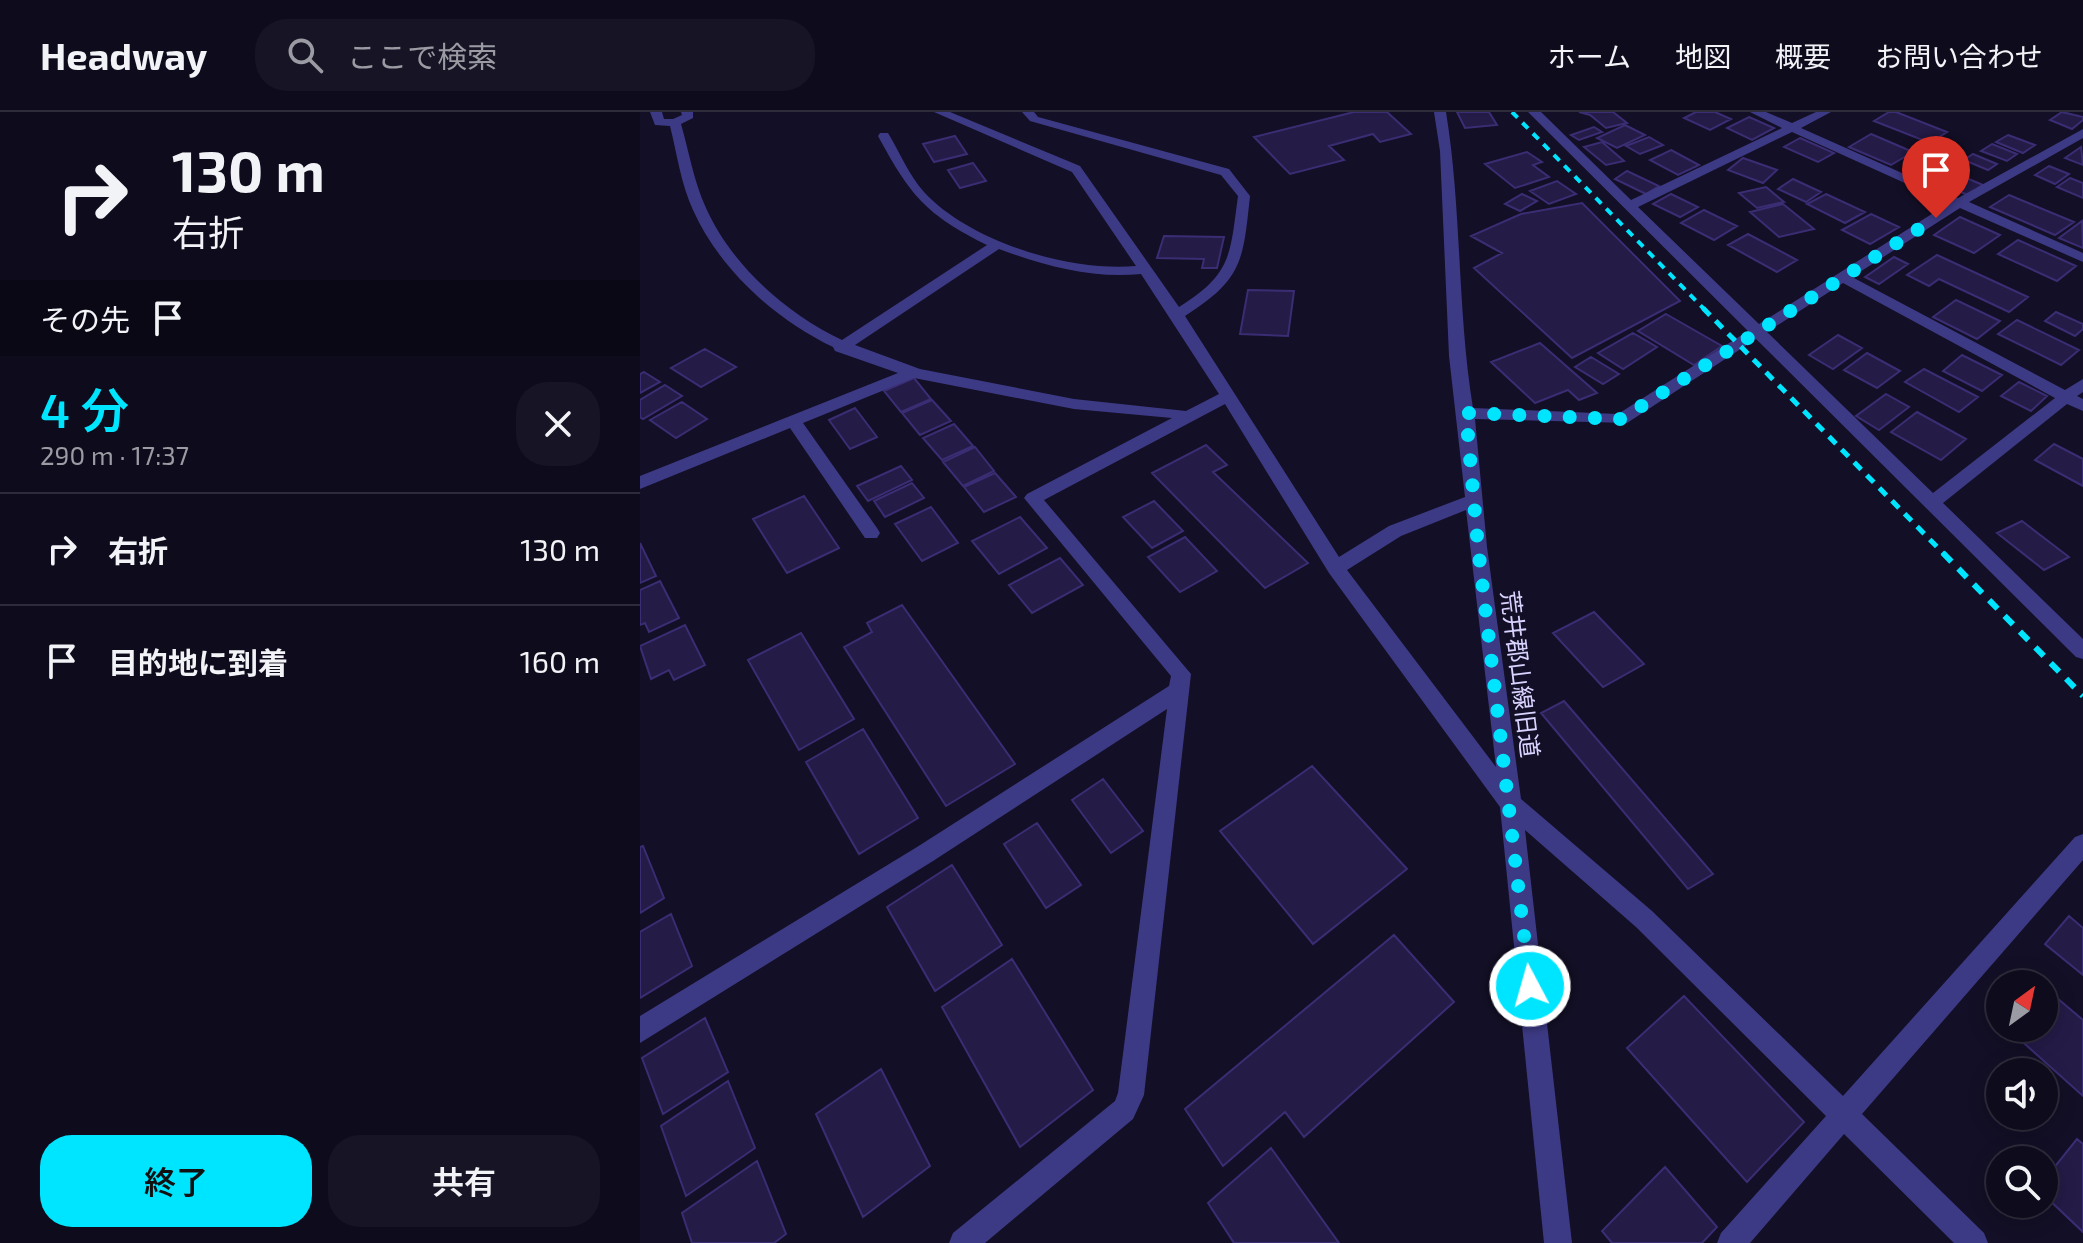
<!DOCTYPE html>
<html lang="ja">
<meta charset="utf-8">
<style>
body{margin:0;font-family:"Exo 2","Noto Sans JP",sans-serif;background:#171425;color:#f1f3f6;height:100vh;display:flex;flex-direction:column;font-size:30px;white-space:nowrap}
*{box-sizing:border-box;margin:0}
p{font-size:26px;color:#9b9ba3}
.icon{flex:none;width:44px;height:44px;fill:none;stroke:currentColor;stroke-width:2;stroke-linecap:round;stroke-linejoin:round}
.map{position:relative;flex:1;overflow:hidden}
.panel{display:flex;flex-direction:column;background:#0e0b1c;width:640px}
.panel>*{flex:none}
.hud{background:#0e0b1c;color:#f1f3f6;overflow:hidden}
.needle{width:52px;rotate:33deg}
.buttons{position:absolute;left:1346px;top:858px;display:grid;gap:16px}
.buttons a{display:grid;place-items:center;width:72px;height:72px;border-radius:50%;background:#0e0b1c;box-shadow:0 4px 20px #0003,0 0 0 2px #2e2b3b;font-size:40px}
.pin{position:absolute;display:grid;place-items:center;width:68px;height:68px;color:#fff;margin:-82px -34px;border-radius:50% 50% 50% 0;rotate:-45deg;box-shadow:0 0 8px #0007}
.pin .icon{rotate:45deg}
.me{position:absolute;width:88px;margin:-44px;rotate:354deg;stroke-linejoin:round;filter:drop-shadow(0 0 6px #0008)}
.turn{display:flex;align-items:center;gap:28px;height:168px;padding:0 40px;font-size:36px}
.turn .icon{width:104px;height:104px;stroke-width:2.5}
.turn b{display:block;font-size:56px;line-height:68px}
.then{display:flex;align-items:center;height:76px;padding:0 40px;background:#0003;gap:16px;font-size:30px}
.round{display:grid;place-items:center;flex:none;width:84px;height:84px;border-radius:32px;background:#171425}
.overview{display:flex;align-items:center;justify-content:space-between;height:136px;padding:0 40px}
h1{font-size:48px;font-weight:600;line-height:60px;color:#00e5ff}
.button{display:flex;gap:16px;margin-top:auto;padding:16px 40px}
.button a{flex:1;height:92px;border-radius:32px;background:#00e5ff;color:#111;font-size:32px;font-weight:600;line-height:92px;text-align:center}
.button a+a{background:#171425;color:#f1f3f6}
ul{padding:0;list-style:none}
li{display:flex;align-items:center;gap:24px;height:112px;padding:0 40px;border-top:2px solid #2e2b3b}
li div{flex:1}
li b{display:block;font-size:30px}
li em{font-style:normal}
header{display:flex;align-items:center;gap:48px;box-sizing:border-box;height:112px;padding:0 40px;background:#0e0b1c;border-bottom:2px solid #2e2b3b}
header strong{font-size:38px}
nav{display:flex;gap:44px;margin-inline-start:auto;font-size:28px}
.search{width:560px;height:72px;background:#171425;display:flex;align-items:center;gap:20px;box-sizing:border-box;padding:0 28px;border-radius:32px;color:#9b9ba3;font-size:30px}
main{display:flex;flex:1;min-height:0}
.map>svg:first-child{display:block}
</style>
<header>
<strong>Headway</strong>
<div class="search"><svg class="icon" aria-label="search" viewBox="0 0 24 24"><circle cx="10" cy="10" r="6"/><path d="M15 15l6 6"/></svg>ここで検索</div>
<nav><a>ホーム</a><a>地図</a><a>概要</a><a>お問い合わせ</a></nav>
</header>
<main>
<section class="panel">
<div class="hud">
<div class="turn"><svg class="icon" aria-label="right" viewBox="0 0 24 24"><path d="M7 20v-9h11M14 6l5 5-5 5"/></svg><div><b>130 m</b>右折</div></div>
<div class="then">その先<svg class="icon" aria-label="arrive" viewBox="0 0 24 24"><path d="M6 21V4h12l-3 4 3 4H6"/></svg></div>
</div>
<div class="overview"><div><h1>4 分</h1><p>290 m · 17:37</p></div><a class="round"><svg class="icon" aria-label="close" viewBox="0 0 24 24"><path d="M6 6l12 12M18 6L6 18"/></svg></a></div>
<ul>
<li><svg class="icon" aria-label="right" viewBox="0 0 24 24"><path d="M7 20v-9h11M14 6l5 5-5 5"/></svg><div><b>右折</b></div><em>130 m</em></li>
<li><svg class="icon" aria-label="arrive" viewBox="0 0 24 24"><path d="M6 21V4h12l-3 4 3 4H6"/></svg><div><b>目的地に到着</b></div><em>160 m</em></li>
</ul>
<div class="button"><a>終了</a><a>共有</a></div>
</section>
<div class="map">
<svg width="1443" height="1131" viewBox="0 0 1443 1131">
<rect width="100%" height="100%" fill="#130f26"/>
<path fill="#241b47" stroke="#3b2d73" stroke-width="2" d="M714 0H747L771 22 740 30 733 22 689 34 704 48 650 62 614 25Z
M817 0H849L857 13 825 16Z
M939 0H973L987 11 966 16 950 3Z
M1056 0H1075L1091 7 1070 18 1044 6Z
M1249 0H1256L1307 20 1290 31 1234 9Z
M1422 0 1443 5V8L1432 17 1410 8Z
M1109 5 1134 16 1112 28 1087 16Z
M985 13 1005 23 977 36 957 26Z
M954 15 962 20 939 28 931 23Z
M1231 22 1273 40 1251 53 1209 35Z
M1368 23 1395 33 1383 41 1356 30Z
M315 24 327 42 294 50 283 32Z
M1009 25 1023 33 1000 42 986 34Z
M1160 26 1194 41 1178 50 1144 35Z
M962 30 984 49 966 53 944 35Z
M1298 30 1321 39 1304 50 1316 55 1303 63 1268 49Z
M1352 32 1377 42 1367 49 1341 39Z
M1441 35 1443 53 1425 46Z
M1031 38 1059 53 1038 63 1010 48Z
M887 40 902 50 893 53 909 65 875 76 845 52Z
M1333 42 1357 52 1348 58 1324 48Z
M1103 46 1137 58 1123 71 1088 58Z
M333 51 346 69 320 76 308 58Z
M1409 54 1429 62 1415 72 1395 63Z
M987 59 1019 74 1006 82 975 67Z
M1312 60 1343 73 1328 83 1297 70Z
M1430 66 1443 71V86L1417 75Z
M1153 67 1181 80 1166 90 1138 77Z
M917 69 936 82 909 92 890 79Z
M1126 75 1144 90 1117 96 1099 81Z
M882 82 897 89 880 99 865 92Z
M1031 82 1058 95 1040 105 1013 92Z
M1186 82 1225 100 1205 111 1167 92Z
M1369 83 1434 110 1415 123 1350 95Z
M942 91 1040 189 932 246 834 156 862 141 831 124 881 102Z
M1143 92 1174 117 1139 125 1110 100Z
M1064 98 1097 114 1074 128 1041 111Z
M1231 102 1259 115 1230 132 1202 118Z
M1320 105 1360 123 1334 141 1294 123Z
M1442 109 1443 136 1419 126Z
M1108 122 1157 148 1137 160 1088 133Z
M524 124 584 125 577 156H562L564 147 517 146Z
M1378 128 1436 154 1417 169 1358 142Z
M1297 143 1388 185 1369 200 1299 167 1289 174 1267 163Z
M1254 145 1268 152 1239 172 1225 165Z
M608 178 654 179 648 224 600 222Z
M1316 188 1360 209 1337 227 1293 205Z
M1416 200 1443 212V217L1435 224 1405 209Z
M1026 202 1082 234 1054 253 998 219Z
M1377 208 1439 238 1421 253 1358 222Z
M993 221 1017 235 983 257 958 241Z
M1198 223 1222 236 1193 257 1169 243Z
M900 231 957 281 939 288 928 278 895 291 851 250Z
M65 237 96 255 61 275 31 256Z
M1227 241 1260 259 1237 276 1204 258Z
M1322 243 1362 263 1342 279 1303 259Z
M951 245 979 262 963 272 935 255Z
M1284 257 1338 285 1319 300 1265 270Z
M4 260 20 270 0 281V262Z
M274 266 291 287 261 300 244 279Z
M1379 270 1407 284 1391 299 1361 284Z
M25 273 42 284 3 307 0 305V288Z
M1246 282 1269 295 1239 318 1216 304Z
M292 288 311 309 280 323 262 301Z
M42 290 67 307 36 326 10 308Z
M215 296 237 325 210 337 189 308Z
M1277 300 1326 327 1301 348 1251 320Z
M314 312 333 334 302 348 283 326Z
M1414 332 1443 347V374L1395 348Z
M566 333 587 353 573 360 668 451 625 476 512 361Z
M335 335 354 359 323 374 303 350Z
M261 354 272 368 228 389 217 374Z
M355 361 376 385 344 400 324 375Z
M272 371 284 386 245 405 234 389Z
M164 384 199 436 147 461 113 407Z
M514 389 543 419 512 436 483 405Z
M291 395 318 431 282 449 255 412Z
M380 405 407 436 359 462 332 429Z
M1382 409 1429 445 1404 458 1357 421Z
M545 425 577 459 540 480 508 445Z
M0 431 16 464 0 471Z
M420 446 443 473 392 501 369 473Z
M20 469 39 506 9 520 5 511 0 513V478Z
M262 493 375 652 306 694 204 535 232 520 227 511Z
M954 500 1004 552 963 575 913 521Z
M45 513 65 553 34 568 29 558 11 567 0 534Z
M161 521 214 607 159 638 108 548Z
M924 589 1073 762 1048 777 901 601Z
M223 617 278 706 219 742 166 650Z
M672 654 767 757 673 832 580 719Z
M463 667 503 719 471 741 432 688Z
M397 711 441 773 406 796 364 732Z
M3 734 24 786 0 801V735Z
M312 753 362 833 295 879 247 795Z
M31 802 52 854 0 886V820Z
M1429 804 1443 816V863L1405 832Z
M754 823 814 890 664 1025 645 1000 583 1054 545 997Z
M372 847 453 978 380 1035 302 895Z
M1404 875 1443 908V984L1367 916H1404Z
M1044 884 1164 1010 1107 1070 987 936Z
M65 906 88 960 23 1002 2 946Z
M241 957 290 1054 223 1105 176 1002Z
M88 969 115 1036 46 1084 21 1014Z
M1437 1027 1443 1032V1120L1404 1083V1068Z
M631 1036 699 1131H594L568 1091Z
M117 1049 146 1122 134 1131H52L42 1101Z
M1025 1055 1077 1115 1062 1131H972L962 1119Z"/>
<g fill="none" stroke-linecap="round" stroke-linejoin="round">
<path fill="#3d3a85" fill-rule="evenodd" d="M10 0H22L24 7H33L42 3 41 0H53V6L41 12C49 40 54 70 66 96 92 154 146 201 202 228L347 133C286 103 270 83 238 24L240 21H248C260 41 269 63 284 80 330 130 430 160 496 154L432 60 294 0H310L440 54 539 195C592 162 590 143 598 84L581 63 390 9 382 0H394L398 5 589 57 610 84C603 149 603 167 545 204L699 445 749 414 825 385 809 244 800 39 794 0H806C822 98 817 198 833 296L978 302 1108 219 888 0H901L991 88 1142 16 1110 0H1126L1152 11 1176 0H1191L1161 16 1318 86 1443 17V26L1329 90 1443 141V150L1320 96 1212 165 1425 278 1443 267V280L1437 284 1443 287V299L1427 292 1303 391 1443 527V547L1436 545 1116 227 987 311 835 307 847 435 881 687 1012 799 1203 984 1435 725 1443 722V748L1222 1002 1344 1121 1348 1131H1314L1204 1022 1110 1131H1077L1081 1121 1186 1004 996 815 885 718 932 1131H904L860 695 689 461 585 292 404 388 551 562 504 983 493 1007 345 1131H309L313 1121 475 989 478 981 527 597 293 749 0 931V904L277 735 529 574 531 564 384 386 387 382 532 306 434 297 274 266 163 311 237 416 240 421 237 426H225L150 316 0 377V364L258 261 195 239 193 235C135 207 80 158 53 98 41 72 37 42 30 14L15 13ZM1152 20 1309 91 1119 212 998 95ZM359 137C405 154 452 167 501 162L579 282 546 299 434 287 280 257 215 233ZM1203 171 1415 286 1293 381 1127 220ZM826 398 856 655 707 458 761 424Z"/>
<path stroke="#00e5ff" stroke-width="4" stroke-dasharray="8 7" stroke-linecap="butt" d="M872 0 1065 198"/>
<path stroke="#00e5ff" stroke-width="5" stroke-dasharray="10 8" stroke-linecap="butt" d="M1063 196 1305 443"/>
<path stroke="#00e5ff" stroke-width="6" stroke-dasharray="12 10" stroke-linecap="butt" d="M1303 441 1443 584"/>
</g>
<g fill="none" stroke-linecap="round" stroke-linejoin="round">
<path stroke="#00e5ff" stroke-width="14" stroke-dasharray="0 25.2" d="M890 874 838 435 826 301 981 307 1296 106"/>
</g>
<g text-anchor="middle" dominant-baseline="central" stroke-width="6" stroke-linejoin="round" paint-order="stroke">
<g font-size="24" fill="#d9d4ff" stroke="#130f26">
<text transform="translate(881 562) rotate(83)">荒井郡山線旧道</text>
</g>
</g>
</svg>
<div class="buttons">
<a><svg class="needle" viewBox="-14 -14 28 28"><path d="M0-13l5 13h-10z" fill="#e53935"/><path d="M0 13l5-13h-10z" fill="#9b9ba3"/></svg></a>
<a><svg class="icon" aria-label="sound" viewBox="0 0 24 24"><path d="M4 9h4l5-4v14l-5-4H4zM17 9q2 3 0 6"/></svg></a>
<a><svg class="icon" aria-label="search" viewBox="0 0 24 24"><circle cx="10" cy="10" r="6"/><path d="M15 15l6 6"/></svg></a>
</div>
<div class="pin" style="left:1296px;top:106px;background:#d93025"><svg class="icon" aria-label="arrive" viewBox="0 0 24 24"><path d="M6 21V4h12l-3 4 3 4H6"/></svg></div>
<svg class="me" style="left:890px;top:874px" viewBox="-20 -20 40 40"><circle r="17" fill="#00e5ff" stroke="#fff" stroke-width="3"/><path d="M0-11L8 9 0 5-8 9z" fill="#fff"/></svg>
</div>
</main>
